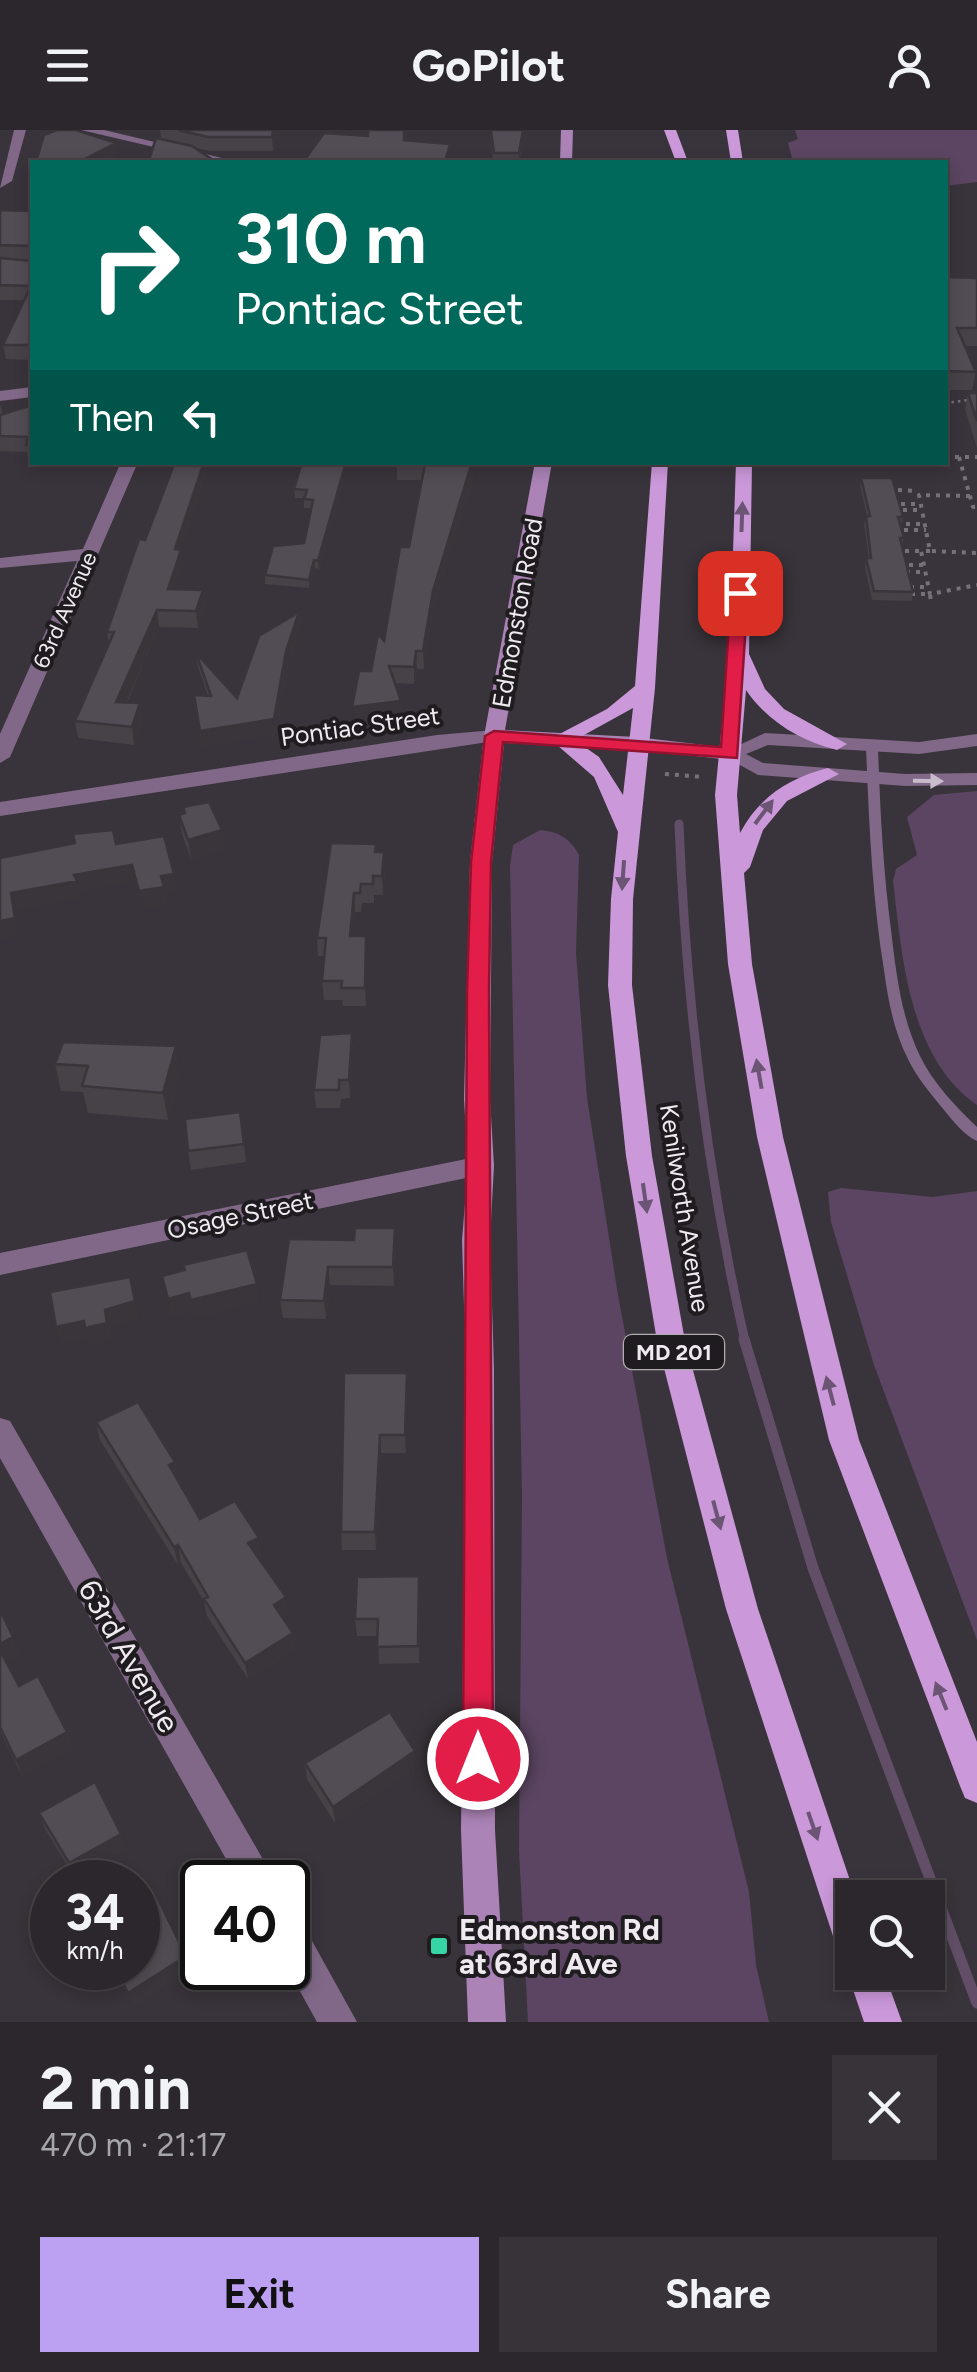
<!DOCTYPE html>
<meta charset="utf-8">
<style>
body{margin:0;font-family:Figtree,sans-serif;background:#373338;color:#f1f3f6;height:100vh;display:flex;flex-direction:column;font-size:38px;white-space:nowrap}
*{box-sizing:border-box;margin:0}
p{font-size:32px;color:#a6a5a9}
.icon{flex:none;width:55px;height:55px;fill:none;stroke:currentColor;stroke-width:2;stroke-linecap:round;stroke-linejoin:round}
.map{position:relative;height:1892px;overflow:hidden}
.drawer{display:flex;flex-direction:column;background:#2b272c;flex:1}
.drawer>*{flex:none}
.banner{position:absolute;left:30px;top:30px;width:918px;height:305px;border-radius:0px;box-shadow:0 5px 15px #0003,0 0 0 2px #474448;background:#00695c;color:#fff;overflow:hidden}
.controls{position:absolute;left:835px;top:1750px;display:grid;gap:20px}
.controls a{display:grid;place-items:center;width:110px;height:110px;border-radius:0px;background:#2b272c;box-shadow:0 5px 15px #0003,0 0 0 2px #474448;font-size:50px}
.speed{position:absolute;left:30px;top:1730px;display:flex;gap:20px;font-size:50px;font-weight:700;text-align:center}
.speed>*{display:grid;place-content:center;width:130px;height:130px;border-radius:50%;background:#2b272c;box-shadow:0 5px 15px #0003,0 0 0 2px #474448;line-height:1}
.speed small{font-size:25px;font-weight:400}
.speed .limit{border:5px solid #111;border-radius:15px;background:#fff;color:#111}
.pin{position:absolute;display:grid;place-items:center;width:85px;height:85px;color:#fff;margin:-42px;border-radius:20px;box-shadow:0 5px 15px #0006}
.me{position:absolute;width:110px;margin:-55px;rotate:0deg;stroke-linejoin:round;filter:drop-shadow(0 0 8px #0008)}
.turn{display:flex;align-items:center;gap:35px;height:210px;padding:0 40px;font-size:45px}
.turn .icon{width:130px;height:130px;stroke-width:2.5}
.turn b{display:block;font-size:70px;line-height:85px}
.then{display:flex;align-items:center;height:95px;padding:0 40px;background:#0003;gap:20px;font-size:38px}
.round{display:grid;place-items:center;flex:none;width:105px;height:105px;border-radius:0px;background:#373338}
.summary{display:flex;align-items:center;justify-content:space-between;height:170px;padding:0 40px}
h1{font-size:60px;font-weight:700;line-height:75px}
.action{display:flex;gap:20px;margin-top:auto;padding:20px 40px}
.action a{flex:1;height:115px;border-radius:0px;background:#bca0f2;color:#111;font-size:40px;font-weight:700;line-height:115px;text-align:center}
.action a+a{background:#373338;color:#f1f3f6}
header{display:flex;justify-content:space-between;align-items:center;height:130px;padding:0 40px;background:#2b272c;font-size:45px;font-weight:700}
.map>svg:first-child{display:block}
</style>
<header><svg class="icon" aria-label="menu" viewBox="0 0 24 24"><path d="M4 6h16M4 12h16M4 18h16"/></svg>GoPilot<svg class="icon" aria-label="person" viewBox="0 0 24 24"><circle cx="12" cy="8" r="4"/><path d="M4 21q1-7 8-7t8 7"/></svg></header>
<div class="map">
<svg width="977" height="1892" viewBox="0 0 977 1892">
<rect width="100%" height="100%" fill="#39343b"/>
<path fill="#5b4562" d="M795 0H977V52L945 56V32H793L788 13 798 9Z
M977 661V975C909 928 902 827 893 751L896 739 917 725 907 687 934 665Z
M540 700C559 702 570 708 579 725L576 823 587 968 618 1165 667 1428 749 1762 756 1835 769 1892H528L519 1720 522 1366 510 736 513 715Z
M841 1058 933 1067 977 1061V1510L874 1235 831 1092 828 1062Z"/>
<g fill="none" stroke-linecap="round" stroke-linejoin="round">
<path stroke="#624f67" stroke-width="9" d="M679 694C686 869 706 1040 745 1211"/>
<path stroke="#624f67" stroke-width="11" d="M744 1209 813 1438 977 1873"/>
<path stroke="#767178" stroke-width="2.5" stroke-dasharray="2.5 4" stroke-linecap="butt" d="M945 273 977 269"/>
<path stroke="#767178" stroke-width="4" stroke-dasharray="4 6" stroke-linecap="butt" d="M945 327H977
M959 327 973 377H977
M898 360 918 361
M970 366 919 365 930 421 977 423
M901 374H921
M903 380H922
M906 394H925
M904 400H926
M905 421H921
M930 421H921L930 464 977 455
M909 435H924
M906 442H926
M910 457H929
M911 464H930L931 472
M665 644 703 647"/>
<path fill="#816888" fill-rule="evenodd" d="M872 614 878 617C880 678 883 739 891 800 896 842 901 887 920 926 933 953 956 977 977 997V1011C964 1005 953 991 944 980 931 964 917 948 908 929 894 902 888 870 884 840 872 767 869 692 866 617Z"/>
<path fill="#816888" fill-rule="evenodd" d="M14 0H26L12 51 0 58Z
M81 0H104L239 32H218Z
M32 257V267L0 271V261Z
M121 332H138L10 627 0 633V604L77 431 0 438V428L83 419Z
M494 600 501 602V610L0 686V672L437 605Z
M765 603 919 612 977 604V616L919 624 768 615 746 624 763 633 905 644 977 643V655L905 656 758 645 720 624Z
M481 1026 490 1029 494 1036 490 1043 0 1145V1123Z
M0 1288 10 1291 276 1752H239L0 1328Z
M288 1786 301 1791 357 1892H317L287 1838Z"/>
<path fill="#ab83b6" fill-rule="evenodd" d="M561 0H573L572 32H560Z
M535 332H552L505 600 636 607 730 618 740 624 730 630 636 619 504 613 492 732 490 969 494 1036 490 1110 494 1239 495 1700 506 1892H468L461 1700 466 1239 462 1110 468 1036 464 969 470 732 484 606Z"/>
<path fill="#cb98da" fill-rule="evenodd" d="M664 0H676L688 32H676Z
M726 0H738L743 32H731Z
M652 332H668L655 558 633 769 632 855 652 1026 685 1211 758 1479 856 1768H852V1827L839 1822 834 1809 726 1479 657 1211 626 1026 608 855 611 769 618 702 594 647 550 609 607 579 635 556ZM633 578 623 665 599 627 575 610Z
M736 332H752L749 524 765 559 784 579 847 614 837 620C800 611 767 591 746 560L737 665 740 703C759 667 789 648 828 638L839 644 787 671 763 700 750 737 744 743 752 834 783 1007 859 1310 977 1612V1673L965 1668 960 1656 829 1310 757 1007 728 834 715 665 730 511Z
M852 1829V1842H884L902 1892H864L847 1842Z"/>
</g>
<path fill="#474148" d="M160 0H277L273 21H209L193 17 216 32H149V30L161 9Z
M490 0H523V14L519 32H493Z
M0 80 32 81V227L31 230 6 229 3 215 24 170H0Z
M945 147 977 148V216H965L976 242 972 260H945Z
M968 263H977V318L965 279Z
M0 274 3 284 32 275V330H28L27 322 0 321Z
M302 332H349L319 439 315 438 309 458 265 454V445L304 413 311 378H304V368H295L294 359Z
M397 332H475L471 355 433 478 424 539H417L414 554 395 553 401 571 402 589 353 595 371 541 384 511 409 417 422 350H397Z
M861 348 903 387 901 396 904 408 902 417 913 462 912 471 872 470 865 437 866 428H869L864 395 867 386 860 356Z
M181 423 183 436 175 459 203 460 205 477 198 498 159 497 127 573H140L142 591 134 615 78 608 75 591 109 514 107 502Z
M299 482 300 496 288 536 276 604 202 616 194 565 208 566 198 537 196 523 237 568Z
M183 677 222 700 224 718 191 729 182 704 179 685 184 683Z
M376 722H384L385 740 383 765H374V773H362L361 782H355L353 806H366V876H343L342 870H324L322 851 324 826H318L317 808Z
M352 903 354 922 350 968 341 969 340 978H316L314 960Z
M55 934 180 943 168 990 88 983 83 962 61 961Z
M240 982 246 1032 191 1040 188 1021Z
M289 1109 396 1116 394 1156 330 1155 326 1189 283 1188 280 1170Z
M344 1243 407 1261 406 1323H381L376 1420H342L341 1402Z
M96 1292 175 1332 178 1350 200 1389 262 1425 258 1427 289 1484 283 1488 295 1520 248 1549 207 1486 204 1471 181 1433 178 1435 100 1310Z
M420 1463 419 1533 379 1534 378 1506H357L355 1489Z
M0 1483 19 1524 6 1531 19 1556 67 1602 72 1618 22 1646 0 1601Z
M305 1633 416 1637 335 1693 307 1649Z
M39 1683 126 1719 75 1748 45 1699Z"/>
<path fill="#39353b" d="M273 0H277L273 21 272 7Z
M523 1V14L518 32 519 23Z
M116 13 118 26 106 32H83V30Z
M450 14 449 32H445Z
M32 207V227L31 230 28 215Z
M204 332H211L181 423 183 436 170 476 168 459 175 419Z
M346 332H349L319 439 318 431Z
M472 332H475L471 355 433 478 424 539 423 521 433 461Z
M314 430 315 438 309 458V450Z
M203 460 205 477 198 498 196 481Z
M157 480 159 497 119 590 116 572Z
M299 482 300 496 288 536 276 604 202 616 200 601 286 521Z
M416 521 417 539 414 554V537Z
M401 571 402 589 353 595 352 577Z
M140 573 142 591 134 615 132 597Z
M222 700 224 718 191 729 188 710Z
M384 722 385 740 383 765 382 746Z
M132 735 135 752 79 762 81 769 15 781 19 806 0 810V791L11 763 74 745Z
M174 744 177 761 165 763 167 775 142 779 139 761 161 746Z
M354 763 355 782 352 825 350 806Z
M366 806 367 825 366 876 365 858Z
M352 903 354 922 350 968 349 950Z
M176 916 180 943 168 990 163 963Z
M395 1098 396 1116 394 1156 393 1137Z
M328 1137 330 1155 326 1189 324 1171Z
M257 1154 259 1172 195 1189 191 1170Z
M189 1163 193 1182 171 1187 168 1169Z
M135 1171 139 1189 109 1199 111 1211 90 1216 88 1209 60 1215 56 1197Z
M407 1243V1261L406 1323 405 1305Z
M380 1305 381 1323 376 1420 375 1402Z
M175 1332 178 1350 172 1353 169 1335Z
M259 1408 262 1425 251 1431 248 1413Z
M178 1415 181 1433 178 1435 174 1417Z
M286 1467 289 1484 277 1492 274 1475Z
M293 1503 295 1520 248 1549 245 1533Z
M13 1507 19 1524 4 1532 0 1522V1514Z
M67 1602 72 1618 22 1646 16 1630Z
M415 1621 416 1637 335 1693 333 1677Z
M121 1704 126 1719 75 1748 69 1733Z
M186 1826 191 1840 134 1877 128 1863Z"/>
<path fill="#524c54" stroke="#39353b" stroke-width="2.5" d="M57 0H76L116 13 83 30V32H36L44 5Z
M178 0H273L272 7H208Z
M368 0H404V10L450 14 445 32H303L324 3 368 6Z
M491 0H523L519 23H494Z
M156 8 192 16 216 32H154L149 30Z
M0 80 32 81V207L28 215H3L31 156 0 155V128L30 131 32 116 0 115Z
M945 147 977 148V198H957L976 242 945 241Z
M968 263H977V291Z
M32 275V315H26L28 307 0 306V285Z
M175 332H204L175 419 181 420 168 459 203 460 196 481 157 480 116 572 140 573 132 597 75 591 114 502H107L139 409 145 410Z
M302 332H346L318 431 314 430 309 450 265 445 273 416 304 413 313 370 304 369 307 360 294 359Z
M397 332H472L433 461 423 521H416L414 537 389 536 401 571 352 577 359 541H371L378 504 384 511 400 417H409L425 334Z
M861 348H892L903 387H898L904 408H900L913 462 874 461 866 428H871L866 386H870Z
M299 482 286 521 274 589 200 601 194 565 211 566 196 523 237 568 259 506Z
M209 672 222 700 188 710 179 685 185 683 183 677Z
M113 700 116 714 164 706 174 744 161 746 164 757 139 761 132 735 74 745 77 751 11 763 15 788 0 791V728L75 713 73 704Z
M331 713 376 714 375 722H384L382 746H373V754H361L360 763H354L350 806H366L365 858H341L342 851H322L326 808H317Z
M352 903 349 950H339V960H314L320 905Z
M63 912 176 916 163 963 82 956 88 936 55 934Z
M240 982 244 1014 188 1021 185 989Z
M355 1098H395L393 1137H328L324 1171 280 1170 289 1109 354 1110Z
M247 1120 257 1154 191 1170 189 1163 168 1169 162 1146 185 1140 183 1135Z
M130 1147 135 1171 105 1180 107 1193 85 1198 84 1191 56 1197 50 1162Z
M344 1243H407L405 1305H380L375 1402H341Z
M138 1272 175 1332 169 1335 200 1389 235 1371 259 1408 248 1413 286 1467 274 1475 293 1503 245 1533 204 1469 208 1467 178 1415 174 1417 96 1292Z
M419 1446 418 1516 377 1517 378 1489H355L357 1447Z
M1 1482 13 1507 0 1514V1483Z
M0 1520 19 1556 38 1546 67 1602 16 1630 0 1597Z
M390 1582 415 1621 333 1677 305 1633Z
M95 1652 121 1704 69 1733 39 1683Z
M158 1769 186 1826 128 1863 116 1839 138 1838V1782Z"/>
<defs><path id="oneway-solid" d="M-6-.8H1V-3.2L6.5 0L1 3.2V.8H-6Z" transform="scale(2.5)"/></defs>
<g fill="#6c5474">
<use href="#oneway-solid" transform="translate(742 387) rotate(-88)"/>
<use href="#oneway-solid" transform="translate(764 682) rotate(-53)"/>
<use href="#oneway-solid" transform="translate(623 745) rotate(94)"/>
<use href="#oneway-solid" transform="translate(759 944) rotate(-100)"/>
<use href="#oneway-solid" transform="translate(645 1068) rotate(82)"/>
<use href="#oneway-solid" transform="translate(830 1261) rotate(-105)"/>
<use href="#oneway-solid" transform="translate(717 1385) rotate(75)"/>
<use href="#oneway-solid" transform="translate(941 1566) rotate(-112)"/>
<use href="#oneway-solid" transform="translate(813 1696) rotate(71)"/>
</g>
<use fill="#c8bccb" href="#oneway-solid" transform="translate(928 651) rotate(1)"/>
<path fill="#e11d48" stroke="#92132f" stroke-width="2.5" d="M740 458 748 463 737 628 503 612 491 732 489 860 493 1629 489 1639 478 1644 467 1639 463 1629 467 860 471 732 485 606 494 601 721 617 731 463Z"/>
<rect fill="#37d4a6" stroke="#1f1c20" stroke-width="4" x="429" y="1806" width="20" height="20" rx="5"/>
<g text-anchor="middle" dominant-baseline="central" stroke-width="8" stroke-linejoin="round" paint-order="stroke">
<g font-size="22" fill="#eeeaef" stroke="#1f1c20">
<text transform="translate(65 480) rotate(-66)">63rd Avenue</text>
</g>
<rect fill="#1f1c20" stroke="#b0acb1" stroke-width="2.5" x="624" y="1205" width="100" height="34" rx="8"/>
<g font-size="22" font-weight="bold" fill="#eeeaef">
<text x="674" y="1222">MD 201</text>
</g>
<g font-size="25" fill="#eeeaef" stroke="#1f1c20">
<text transform="translate(517 483) rotate(-80)">Edmonston Road</text>
<text transform="translate(360 596) rotate(-8)">Pontiac Street</text>
<text transform="translate(685 1078) rotate(81)">Kenilworth Avenue</text>
<text transform="translate(240 1085) rotate(-12)">Osage Street</text>
</g>
<g font-size="30" fill="#eeeaef" stroke="#1f1c20">
<text transform="translate(129 1526) rotate(60)">63rd Avenue</text>
</g>
<g font-size="30" font-weight="bold" fill="#eeeaef" stroke="#1f1c20" text-anchor="start">
<text x="459" y="1799">Edmonston Rd<tspan x="459" dy="34">at 63rd Ave</tspan></text>
</g>
</g>
</svg>
<div class="controls">
<a><svg class="icon" aria-label="search" viewBox="0 0 24 24"><circle cx="10" cy="10" r="6"/><path d="M15 15l6 6"/></svg></a>
</div>
<div class="speed"><div>34<small>km/h</small></div><div class="limit">40</div></div>
<div class="pin" style="left:740px;top:463px;background:#d93025"><svg class="icon" aria-label="arrive" viewBox="0 0 24 24"><path d="M6 21V4h12l-3 4 3 4H6"/></svg></div>
<svg class="me" style="left:478px;top:1629px" viewBox="-20 -20 40 40"><circle r="17" fill="#e11d48" stroke="#fff" stroke-width="3"/><path d="M0-11L8 9 0 5-8 9z" fill="#fff"/></svg>
<div class="banner">
<div class="turn"><svg class="icon" aria-label="right" viewBox="0 0 24 24"><path d="M7 20v-9h11M14 6l5 5-5 5"/></svg><div><b>310 m</b>Pontiac Street</div></div>
<div class="then">Then<svg class="icon" aria-label="left" viewBox="0 0 24 24"><path d="M17 20v-9H6M10 6l-5 5 5 5"/></svg></div>
</div>
</div>
<section class="drawer">
<div class="summary"><div><h1>2 min</h1><p>470 m · 21:17</p></div><a class="round"><svg class="icon" aria-label="close" viewBox="0 0 24 24"><path d="M6 6l12 12M18 6L6 18"/></svg></a></div>
<div class="action"><a>Exit</a><a>Share</a></div>
</section>
